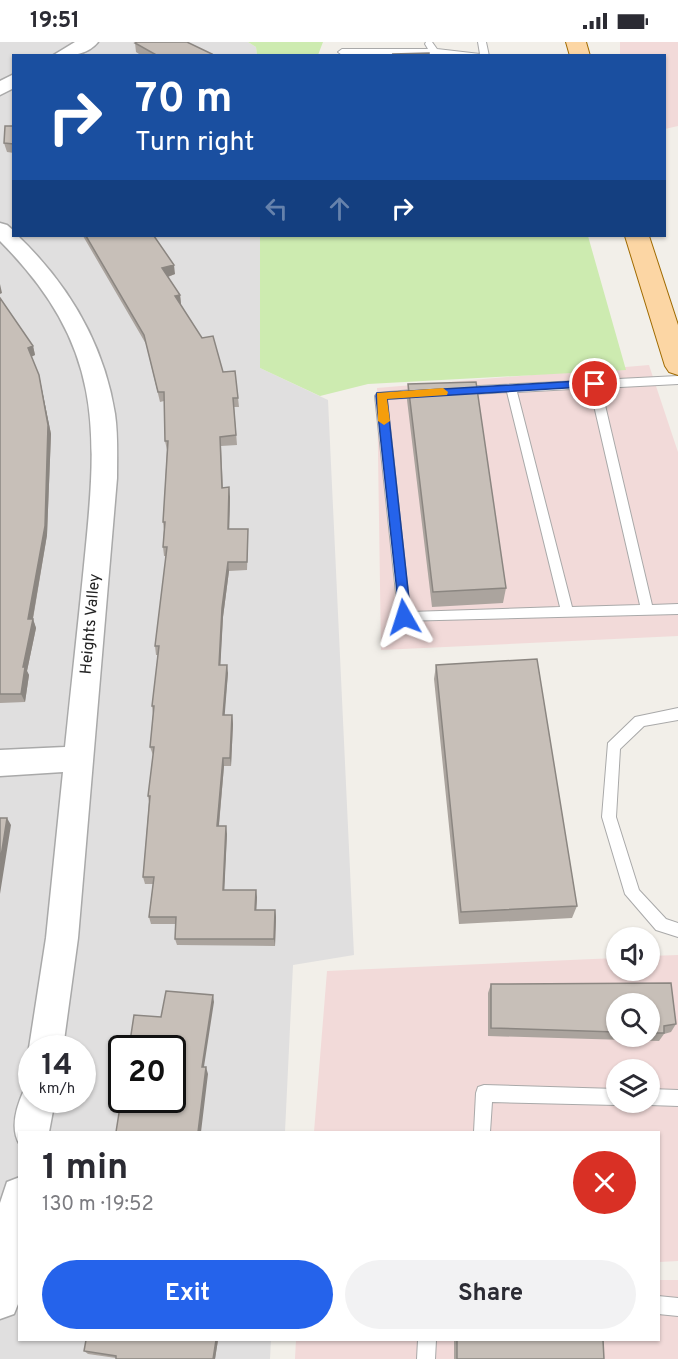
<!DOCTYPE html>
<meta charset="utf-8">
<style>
body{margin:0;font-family:Overpass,sans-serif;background:#f2f2f3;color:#2b2b33;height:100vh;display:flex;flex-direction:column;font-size:22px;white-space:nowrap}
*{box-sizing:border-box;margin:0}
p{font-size:20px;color:#7c7c81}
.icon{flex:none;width:33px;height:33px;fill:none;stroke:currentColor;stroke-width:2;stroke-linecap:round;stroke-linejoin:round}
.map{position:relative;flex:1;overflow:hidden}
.panel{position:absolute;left:18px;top:1089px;width:642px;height:210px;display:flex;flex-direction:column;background:#fff;border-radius:0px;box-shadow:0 2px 4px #0004}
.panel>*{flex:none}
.guide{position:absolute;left:12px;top:12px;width:654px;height:183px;border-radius:0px;box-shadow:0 2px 4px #0004;background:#1a4fa0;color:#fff;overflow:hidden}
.buttons{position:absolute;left:606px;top:885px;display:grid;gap:12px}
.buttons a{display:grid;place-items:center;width:54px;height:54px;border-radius:50%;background:#fff;box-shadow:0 2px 4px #0004;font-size:30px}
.speed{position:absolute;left:18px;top:993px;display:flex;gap:12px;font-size:30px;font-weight:700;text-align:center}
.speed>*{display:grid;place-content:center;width:78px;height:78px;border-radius:50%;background:#fff;box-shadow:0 2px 4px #0004;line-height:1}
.speed small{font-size:15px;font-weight:400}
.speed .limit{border:3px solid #111;border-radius:9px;background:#fff;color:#111}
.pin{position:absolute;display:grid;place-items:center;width:51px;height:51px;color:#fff;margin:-26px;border:3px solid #fff;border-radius:50%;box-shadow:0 2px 6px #0007}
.me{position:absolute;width:66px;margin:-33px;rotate:354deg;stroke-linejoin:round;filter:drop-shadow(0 0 4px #0008)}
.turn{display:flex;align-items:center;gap:21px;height:126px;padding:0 24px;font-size:27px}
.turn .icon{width:78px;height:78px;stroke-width:2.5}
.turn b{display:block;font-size:42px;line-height:51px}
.lanes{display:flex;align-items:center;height:57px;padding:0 24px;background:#0003;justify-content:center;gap:30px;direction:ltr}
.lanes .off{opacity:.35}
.round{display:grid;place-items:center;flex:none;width:63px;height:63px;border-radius:32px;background:#f2f2f3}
.headline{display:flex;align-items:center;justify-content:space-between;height:102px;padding:0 24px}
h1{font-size:36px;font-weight:700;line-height:45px}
.cta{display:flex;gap:12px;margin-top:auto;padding:12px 24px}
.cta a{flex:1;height:69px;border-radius:36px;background:#2563eb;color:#fff;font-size:24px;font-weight:700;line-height:69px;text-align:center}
.cta a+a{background:#f2f2f3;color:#2b2b33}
.status{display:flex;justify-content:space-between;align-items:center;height:42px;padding:0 30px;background:#fff;direction:ltr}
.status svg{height:16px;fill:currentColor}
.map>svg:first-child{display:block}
</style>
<div class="status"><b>19:51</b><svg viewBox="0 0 49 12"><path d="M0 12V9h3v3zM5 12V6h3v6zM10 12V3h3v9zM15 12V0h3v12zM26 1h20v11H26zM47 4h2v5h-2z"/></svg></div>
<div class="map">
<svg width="678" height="1317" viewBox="0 0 678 1317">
<rect width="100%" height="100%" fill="#f2efe9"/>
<path fill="#e0dfdf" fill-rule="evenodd" d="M0 0H248L256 5 257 13 14 14V194H260V326L328 358 354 913 293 923 285 1090H20V1298H271L270 1317H0ZM32 1006H82V1058H32ZM122 1006H172V1058H122Z"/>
<path fill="#f2dad9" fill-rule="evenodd" d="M620 0H678V84L665 87 664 14 620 13Z
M649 323 678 410V594L381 608 377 346Z
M678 913V1219L659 1220 658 1090H314L327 929 616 916V928H650V914ZM616 962H650V994H616ZM616 1028H650V1060H616Z
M659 1238H678V1317H295L296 1298H658Z"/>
<path fill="#cdebb0" d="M248 0H323L318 13H257L256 5Z
M260 194H588L626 328 368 342 320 354 260 326Z"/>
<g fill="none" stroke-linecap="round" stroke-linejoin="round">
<defs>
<path id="lane" d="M426 0H432L437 7 480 12 478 0H486L489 14 342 13 338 10 342 7H428L425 2Z
M678 334V342L601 346 652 563 678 562V572L399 579 375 354 377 351 424 347 430 351 424 355 387 357 410 570 560 565 507 350 458 353 452 349 458 345ZM590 346 640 563 572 565 517 350Z
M678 666V678L644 684 620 707 616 775 639 848 666 877 678 881V895L656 888 625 852 602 775 608 701 635 675Z
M484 1043 616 1047V1060H622L616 1063 492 1060 490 1090H474L476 1051 478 1045Z
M650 1047 678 1048V1064L650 1063 644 1061 650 1060Z
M658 1254 678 1256V1274L658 1272Z
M418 1298H436L435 1317H417Z"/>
<path id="street" d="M75 0H98C87 14 68 14 52 14Z
M14 32V46L0 53V39Z
M0 181 7 183 14 189V194H18C68 242 104 302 115 372 118 393 117 415 117 436L78 896 63 1006H32V1012L29 1006 46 896 63 730 0 734V708L65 705C71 645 78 584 84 523 98 386 104 304 0 199Z
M32 1043V1058H55L49 1090H20V1103C9 1086 17 1063 25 1046Z
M20 1135V1257L14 1272 0 1277V1161L7 1140Z"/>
<path id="primary" d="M566 0H586L590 14H570Z
M625 194H649L678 283V333L669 330 665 324Z"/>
</defs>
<use href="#lane" stroke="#a9a9a9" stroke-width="2"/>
<use href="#street" stroke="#a9a9a9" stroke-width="3"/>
<use href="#primary" stroke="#a06b00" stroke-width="2"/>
<use href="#lane" fill="#fff" fill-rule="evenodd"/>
<use href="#street" fill="#fff" fill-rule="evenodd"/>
<use href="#primary" fill="#fcd6a4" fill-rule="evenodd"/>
</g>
<path fill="#aba49e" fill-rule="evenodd" d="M135 1 212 14H142L136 10Z
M14 84V111L7 110 4 101Z
M83 194H154L175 232 168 235 180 253 181 262 180 263 223 330 235 329 239 365H234L237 403 221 404 223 446 230 455 229 487 248 496 247 528 229 529 223 575 220 623 228 631 224 673H232L233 682 231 724H224L219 784 227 792 224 848 257 855 256 868H275L276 875 275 904 177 903 175 897 176 882H151L149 875 153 842H145L143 835 149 760 148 754 153 713 150 705 153 672 152 664 158 613H156L155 604 166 514H164L163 505 164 488 163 480 167 408 165 399 164 359 160 360 146 302Z
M0 256 33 304 35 313 31 315 39 333 41 343 51 392 47 493 33 577 36 586 27 629 29 633 25 660 0 661Z
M408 342 506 546 503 561 432 565 407 358Z
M436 623 577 864 572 876 459 882 434 637Z
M671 941 676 982 671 990 664 992 659 999 488 994V951L491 942ZM616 962H650V994H616Z
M218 1298 215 1317H116V1316L88 1312 84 1309Z
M454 1298H603L604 1317H454Z"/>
<path fill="#8b8681" d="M174 223 175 232 164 236 162 226Z
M0 242 2 251 0 252Z
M180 253 181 262 176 264 175 254Z
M33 304 35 313 30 315 28 306Z
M39 333 51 392 47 493 32 581 33 577 36 586 27 629 29 633 25 660 21 652 23 625 28 577Z
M229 445 230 455 229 496 228 487Z
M228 520 229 529 223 575 220 631 219 623 222 566Z
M227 623 228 631 224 682 223 673Z
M232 673 233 682 231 724 230 716Z
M223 716 224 724 218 792 217 784Z
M7 776 11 783 0 852V821Z
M226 784 227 792 224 855 223 848Z
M256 848 257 855 256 875 255 868Z
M275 868 276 875 275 904 274 897Z
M213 953 214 960 203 1031 202 1025Z
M206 1025 208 1032 201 1090H198Z
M216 1298H218L215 1317H213Z"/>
<path fill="#c7bfb8" stroke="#8b8681" stroke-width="1.5" d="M137 0H187L212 12 210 14H158L135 1Z
M429 11V14H394L393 12Z
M5 84H14V102L4 101Z
M86 194H154L174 223 162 226 180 253 175 254 202 296 213 294 223 330 235 329 238 356H233L236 393 220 395 222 446 229 445 228 487H248L247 520H228L222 566 219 623H227L223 673H232L230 716H223L217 784H226L223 848H256L255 868H275L274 897H175L176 875H149L154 835H143L150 754H148L154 705H150L154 664H152L159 604H155L167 505H163L165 480H163L168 399H165L164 350H158L144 293Z
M0 256 33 304 28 306 39 333 48 383 45 484 28 577H33L23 625H25L21 652H0Z
M476 340 506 546 433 550 408 342Z
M537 617 577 864 461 870 436 623Z
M0 776H7L0 821Z
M671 941 676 982 664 984V991H650V962H616V990L491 986V942Z
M166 949 213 953 202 1025H206L198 1090H116L122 1052V1058H172V1006H129L134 973 161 975Z
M86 1298H216L213 1317H116V1314L84 1309Z
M457 1298H603L604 1317H457Z"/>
<path fill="#2563eb" stroke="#184099" stroke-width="1.5" d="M595 338 601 342 599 344 387 357 411 575 404 580 400 578 376 354 377 351Z"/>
<path fill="#f59e0b" d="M443 346 448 350 447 353 387 357 390 379 384 383 378 379 377 351Z"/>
<g text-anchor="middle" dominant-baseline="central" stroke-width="4.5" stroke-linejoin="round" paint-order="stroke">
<g font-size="16" fill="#222" stroke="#fff">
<text transform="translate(91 582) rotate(-85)">Heights Valley</text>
</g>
</g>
</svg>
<div class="buttons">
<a><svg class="icon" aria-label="sound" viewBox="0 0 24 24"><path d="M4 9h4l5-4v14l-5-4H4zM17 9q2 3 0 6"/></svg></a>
<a><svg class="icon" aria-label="search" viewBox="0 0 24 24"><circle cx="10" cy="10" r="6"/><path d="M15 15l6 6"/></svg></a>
<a><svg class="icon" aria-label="layers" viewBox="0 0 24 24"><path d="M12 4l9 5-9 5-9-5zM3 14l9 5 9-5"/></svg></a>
</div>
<div class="speed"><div>14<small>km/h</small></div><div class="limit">20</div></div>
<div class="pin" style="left:595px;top:342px;background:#d93025"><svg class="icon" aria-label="arrive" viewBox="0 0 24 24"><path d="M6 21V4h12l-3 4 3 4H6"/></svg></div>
<svg class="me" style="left:404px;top:575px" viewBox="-20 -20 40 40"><path d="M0-17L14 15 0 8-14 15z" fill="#2563eb" stroke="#fff" stroke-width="4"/></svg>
<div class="guide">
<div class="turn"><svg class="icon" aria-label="right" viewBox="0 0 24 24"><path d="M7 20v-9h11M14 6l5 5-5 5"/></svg><div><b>70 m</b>Turn right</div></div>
<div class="lanes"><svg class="icon off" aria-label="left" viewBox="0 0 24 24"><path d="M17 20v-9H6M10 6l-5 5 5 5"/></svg><svg class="icon off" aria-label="ahead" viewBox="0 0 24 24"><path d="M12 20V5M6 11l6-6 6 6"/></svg><svg class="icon" aria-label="right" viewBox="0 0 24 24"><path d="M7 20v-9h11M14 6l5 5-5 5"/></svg></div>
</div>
<section class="panel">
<div class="headline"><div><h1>1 min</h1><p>130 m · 19:52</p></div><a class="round" style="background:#d93025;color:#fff"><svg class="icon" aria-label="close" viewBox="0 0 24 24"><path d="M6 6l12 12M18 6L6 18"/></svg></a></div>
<div class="cta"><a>Exit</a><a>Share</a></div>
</section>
</div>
